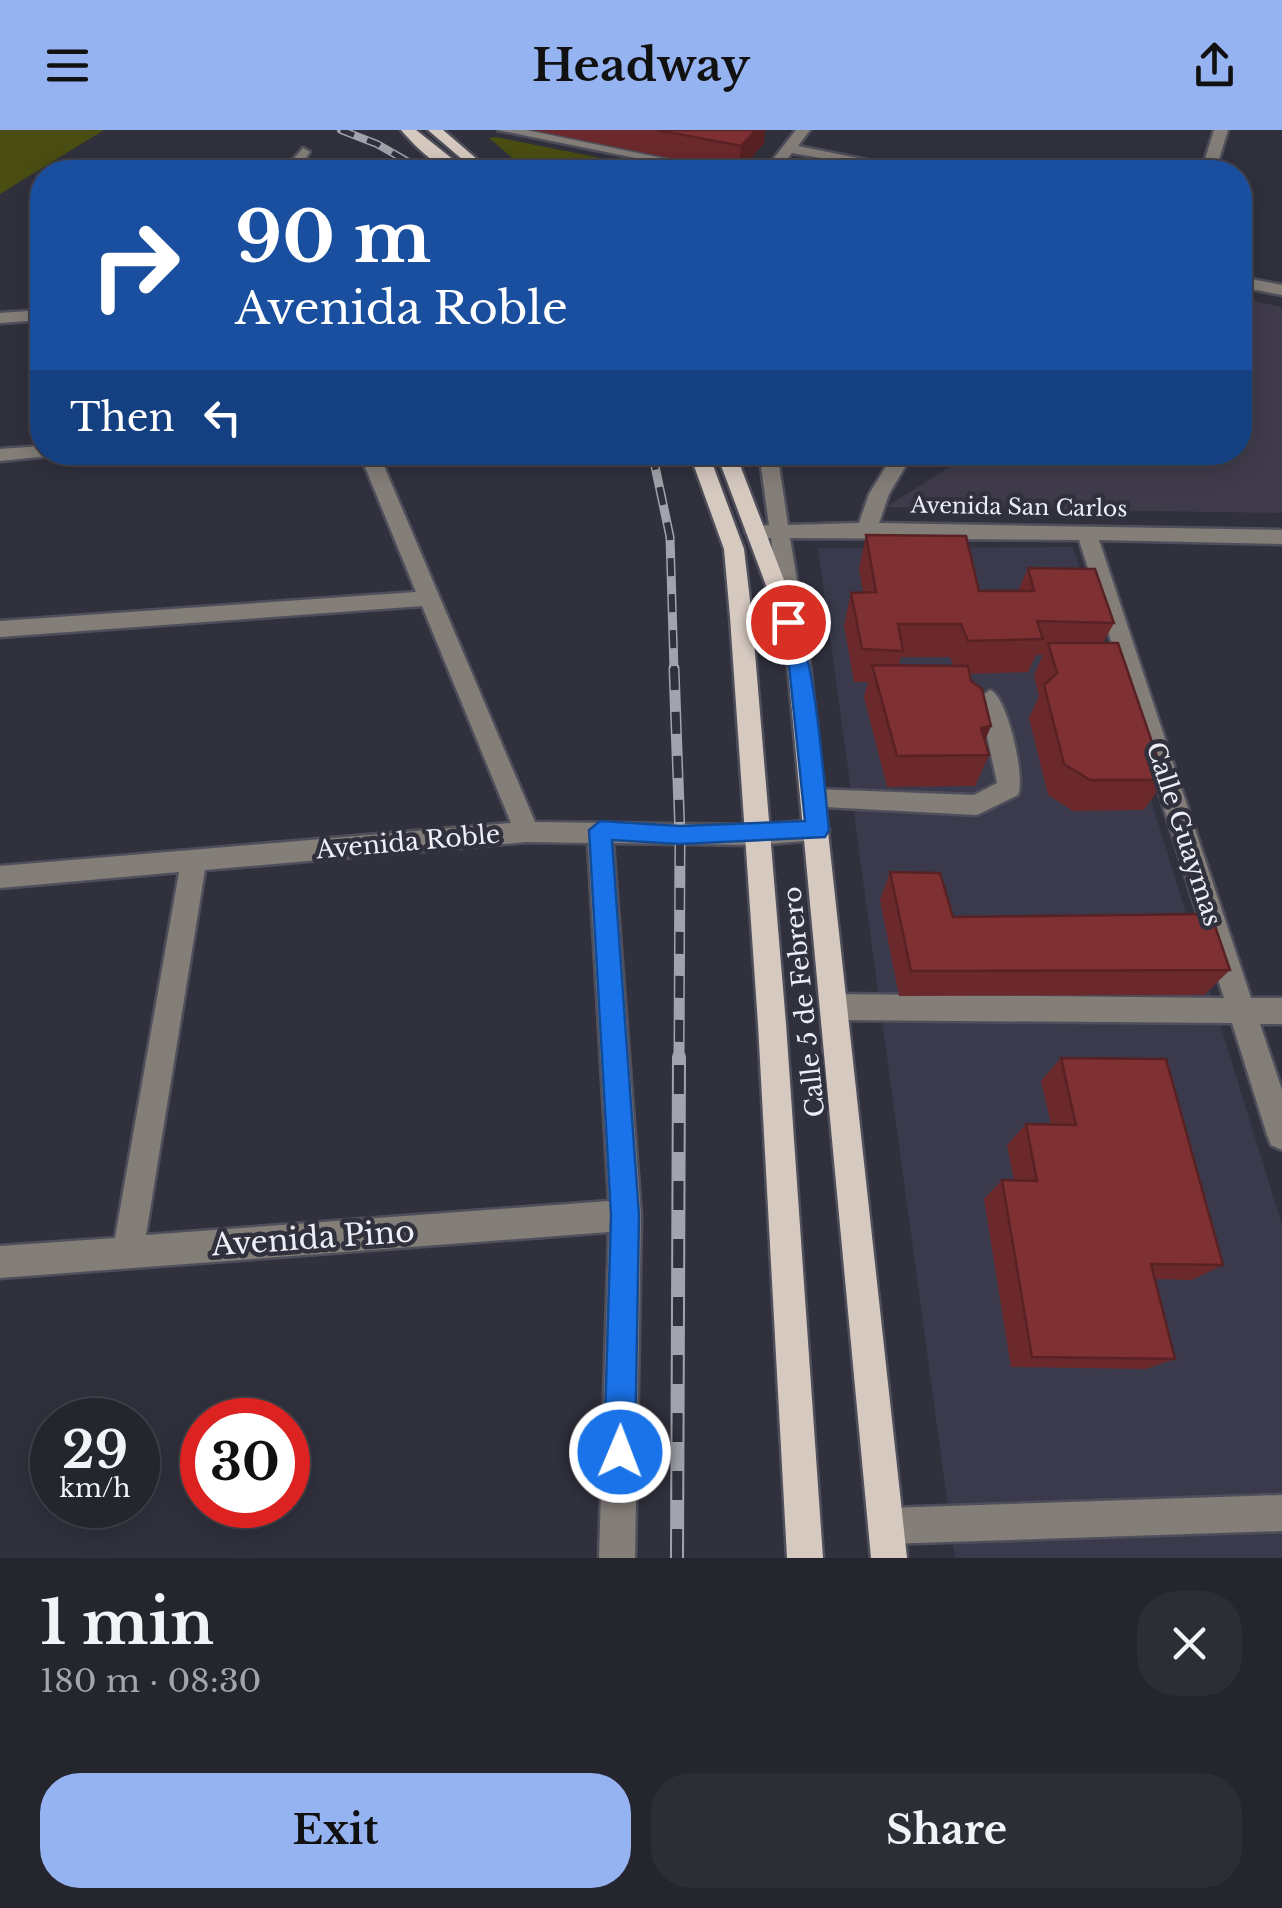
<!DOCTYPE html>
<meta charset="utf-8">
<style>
body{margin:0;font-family:"Libre Baskerville",serif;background:#2d2d36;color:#f1f3f6;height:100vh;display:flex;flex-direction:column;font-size:38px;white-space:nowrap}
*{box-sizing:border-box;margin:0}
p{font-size:32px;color:#a3a5aa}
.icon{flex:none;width:55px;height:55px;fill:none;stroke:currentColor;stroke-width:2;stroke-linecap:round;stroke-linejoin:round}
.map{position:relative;height:1428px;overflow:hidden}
.details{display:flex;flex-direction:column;background:#25252e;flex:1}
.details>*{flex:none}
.hud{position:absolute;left:30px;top:30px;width:1222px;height:305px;border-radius:40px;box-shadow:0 5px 25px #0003,0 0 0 2px #42424a;background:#1a4fa0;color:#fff;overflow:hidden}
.speed{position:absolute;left:30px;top:1268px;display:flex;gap:20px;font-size:50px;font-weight:700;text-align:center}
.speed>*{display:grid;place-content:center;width:130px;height:130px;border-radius:50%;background:#25252e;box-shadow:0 5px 25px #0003,0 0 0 2px #42424a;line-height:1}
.speed small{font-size:25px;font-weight:400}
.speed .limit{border:15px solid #d22;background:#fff;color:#111}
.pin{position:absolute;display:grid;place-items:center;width:85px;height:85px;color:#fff;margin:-42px;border:5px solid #fff;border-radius:50%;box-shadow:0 2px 10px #0007}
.me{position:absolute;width:110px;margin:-55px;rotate:1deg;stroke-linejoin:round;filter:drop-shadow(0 0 8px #0008)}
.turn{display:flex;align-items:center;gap:35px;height:210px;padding:0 40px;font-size:45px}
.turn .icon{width:130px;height:130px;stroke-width:2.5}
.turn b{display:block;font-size:70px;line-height:85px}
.then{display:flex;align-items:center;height:95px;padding:0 40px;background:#0003;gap:20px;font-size:38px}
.round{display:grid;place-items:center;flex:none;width:105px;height:105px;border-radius:40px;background:#2d2d36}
.head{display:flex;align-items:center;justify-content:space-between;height:170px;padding:0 40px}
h1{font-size:60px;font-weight:700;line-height:75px}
.cta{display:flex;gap:20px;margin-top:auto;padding:20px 40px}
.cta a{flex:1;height:115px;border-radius:40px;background:#95b2f1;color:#111;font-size:40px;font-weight:700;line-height:115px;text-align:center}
.cta a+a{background:#2d2d36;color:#f1f3f6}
header{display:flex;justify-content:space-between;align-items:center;height:130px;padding:0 40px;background:#95b2f1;color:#111;font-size:45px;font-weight:700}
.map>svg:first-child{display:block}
</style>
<header><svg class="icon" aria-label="menu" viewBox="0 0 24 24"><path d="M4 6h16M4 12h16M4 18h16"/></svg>Headway<svg class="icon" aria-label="share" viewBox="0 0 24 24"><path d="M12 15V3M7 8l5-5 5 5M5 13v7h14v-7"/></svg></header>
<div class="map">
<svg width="1282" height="1428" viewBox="0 0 1282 1428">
<rect width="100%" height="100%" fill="#31313e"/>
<path fill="#3a3a4c" d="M1073 417 1282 1095V1428H955L818 418Z"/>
<path fill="#403b4b" d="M1240 168 1282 177V383L886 377 972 323 1240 322Z"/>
<path fill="#4a4e12" d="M0 0H104L0 64Z
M496 7 671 42H529L489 8Z"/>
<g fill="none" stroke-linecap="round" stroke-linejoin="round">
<defs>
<path id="minor" d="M498 0H526L730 42H704Z
M796 0H810L798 16 927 42H900L792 23 777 42H763Z
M1214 0H1228L1215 42H1201Z
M303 18 310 22 302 35 308 42H294L288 35Z
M1240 147 1282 155V165L1240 157Z
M42 180V190L0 193V183Z
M42 316V322H51L49 326 0 331V319Z
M359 322H378L535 692 756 695 817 690 826 693 829 700 826 707 817 710 756 715 613 713 641 1085 635 1428H599L609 1102 0 1148V1116L115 1108 179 742 0 758V736L511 693 422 476 0 507V491L416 462ZM527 712 588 713 609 1071 146 1105 205 740Z
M759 322H777L788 395 859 393 869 364 895 322H914L889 364 879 393 1282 400V414L1099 410 1251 868H1282V894H1260L1282 960V1020L1271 1015 1267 1005 1232 893 836 890 826 886 822 877 826 868 836 864 1224 868 1079 410 790 408 803 487 792 495 781 487 771 408 755 409 745 402 748 397 769 395Z
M990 560C1007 565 1026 648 1018 665L977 685 805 676 802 669 805 662 814 659 974 665 997 653 979 568Z
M1282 1365V1401L886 1414 873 1409 868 1396 873 1383 886 1378Z"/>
<path id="major" d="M401 0H416L469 42C441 44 419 20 401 0Z
M428 0H443L492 42H477Z
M689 322H708L744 419 752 487 786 894 823 1428H787L758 894 730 487 724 419Z
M716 322H735L787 458 809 527 907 1428H871L787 527 767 458Z"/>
</defs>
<use href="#minor" stroke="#4f4f5b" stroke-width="5"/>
<use href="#major" stroke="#4f4f5b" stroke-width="5"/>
<use href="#minor" fill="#847e79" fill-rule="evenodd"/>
<use href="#major" fill="#d6c9c0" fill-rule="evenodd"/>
<defs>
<path id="rail-far3" d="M341 0 377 14 426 42"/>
<path id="rail-far2" d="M652 322 670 407 674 540"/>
<path id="rail-far1" d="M674 538 680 705 679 930"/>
<path id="rail" d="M677 1428 679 927"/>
</defs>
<use href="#rail-far3" stroke="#a3a3ad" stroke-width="8"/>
<use href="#rail-far2" stroke="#a3a3ad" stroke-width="9"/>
<use href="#rail-far1" stroke="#a3a3ad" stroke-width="11"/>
<use href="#rail" stroke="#a3a3ad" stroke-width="14"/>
<use href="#rail-far3" stroke="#31313e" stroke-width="5" stroke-dasharray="14" stroke-linecap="butt"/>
<use href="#rail-far2" stroke="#31313e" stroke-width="6" stroke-dasharray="18" stroke-linecap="butt"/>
<use href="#rail-far1" stroke="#31313e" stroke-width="8" stroke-dasharray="22" stroke-linecap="butt"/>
<use href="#rail" stroke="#31313e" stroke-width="10" stroke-dasharray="29" stroke-linecap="butt"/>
</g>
<path fill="#6c292c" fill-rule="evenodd" d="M533 0H765L764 13 739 42Z
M866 405 979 461H1018L1028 438 1114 493 1103 513 1165 650 1144 680 1073 681 1048 665 1029 588 1039 566 1034 545 1043 525H1036L1028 542 970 544 971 551 991 596 985 611 989 625 975 656 887 657 864 567 868 552H854L844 496 851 463H863L859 439ZM901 527H950L953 535H899Z
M890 742 953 787 1230 840 1204 865 899 866 880 770Z
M1061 928 1223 1135 1192 1150 1155 1149 1175 1229 1146 1239 1011 1237 984 1069 1002 1050H1014L1007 1015 1026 994H1051L1041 951Z"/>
<path fill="#582224" d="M756 0H765L764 13 739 42 741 16Z
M991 596 978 625 981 598Z"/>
<path fill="#7e3033" stroke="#582224" stroke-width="2.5" d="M657 0H756L741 16Z
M866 405 966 406 979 461H1034L1028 438 1095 439 1114 493 1037 491 1043 509 968 511 961 494H898L903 521 862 519 851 463 876 462Z
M1048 513H1118L1165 650H1090L1064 634 1044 555 1057 543Z
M872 535 968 536 971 551 982 559 991 596 981 598 989 625 897 626Z
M890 742 940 743 953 787 1211 784 1230 840 911 841Z
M1061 928 1166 929 1223 1135 1151 1134 1175 1229 1032 1227 1002 1050 1037 1051 1026 994 1076 995Z"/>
<path fill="#1a73e8" stroke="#114b97" stroke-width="2.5" d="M788 485C814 495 825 666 829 700L825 707 680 714 612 710 639 1085 635 1322 631 1333 620 1337 608 1333 604 1322 611 1085 589 700 600 691 680 696 805 691 788 526 778 492Z"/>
<g text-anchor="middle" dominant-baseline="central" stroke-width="9" stroke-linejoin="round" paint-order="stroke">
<g font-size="22" fill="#eeeef6" stroke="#31313e">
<text transform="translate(1019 377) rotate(1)">Avenida San Carlos</text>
</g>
<g font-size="25" fill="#eeeef6" stroke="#31313e">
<text transform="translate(1184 704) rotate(72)">Calle Guaymas</text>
<text transform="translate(408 712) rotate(-5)">Avenida Roble</text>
<text transform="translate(804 872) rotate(-96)">Calle 5 de Febrero</text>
</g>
<g font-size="30" fill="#eeeef6" stroke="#31313e">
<text transform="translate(313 1108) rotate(-4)">Avenida Pino</text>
</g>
</g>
</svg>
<div class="speed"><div>29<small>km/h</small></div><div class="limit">30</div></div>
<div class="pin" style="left:788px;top:492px;background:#d93025"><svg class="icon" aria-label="arrive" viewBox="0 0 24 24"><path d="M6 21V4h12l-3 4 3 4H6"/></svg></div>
<svg class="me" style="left:620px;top:1322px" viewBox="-20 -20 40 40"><circle r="17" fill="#1a73e8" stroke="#fff" stroke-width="3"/><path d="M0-11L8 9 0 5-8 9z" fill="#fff"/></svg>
<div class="hud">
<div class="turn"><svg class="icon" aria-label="right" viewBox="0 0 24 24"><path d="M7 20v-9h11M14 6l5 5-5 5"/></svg><div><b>90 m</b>Avenida Roble</div></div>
<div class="then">Then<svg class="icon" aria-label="left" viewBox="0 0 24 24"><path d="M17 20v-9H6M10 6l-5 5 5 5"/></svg></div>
</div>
</div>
<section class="details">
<div class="head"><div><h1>1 min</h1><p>180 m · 08:30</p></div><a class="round"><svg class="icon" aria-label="close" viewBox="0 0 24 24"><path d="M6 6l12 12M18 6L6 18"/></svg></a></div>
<div class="cta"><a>Exit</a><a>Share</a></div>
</section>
